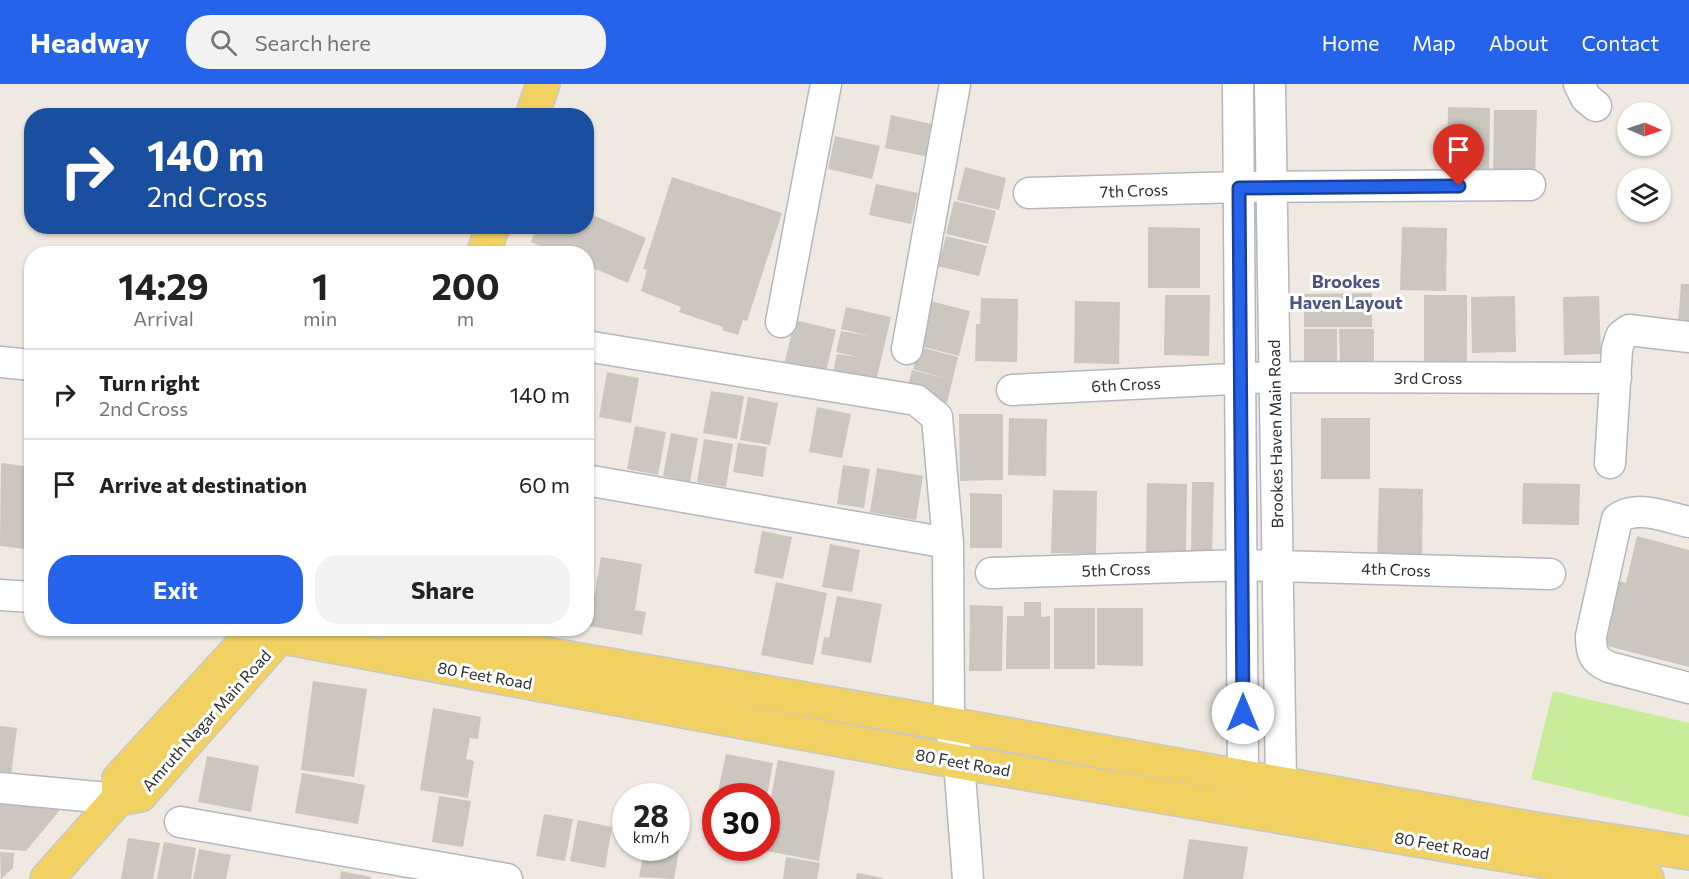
<!DOCTYPE html>
<style>
body{margin:0;font-family:Commissioner,sans-serif;background:#f2f2f2;color:#222;height:100vh;display:flex;flex-direction:column;font-size:22px;white-space:nowrap}
*{box-sizing:border-box;margin:0}
p{font-size:20px;color:#767676}
.icon{flex:none;width:33px;height:33px;fill:none;stroke:currentColor;stroke-width:2;stroke-linecap:round;stroke-linejoin:round}
.map{position:relative;flex:1;overflow:hidden}
.side{position:absolute;left:24px;top:162px;width:570px;height:390px;display:flex;flex-direction:column;background:#fff;border-radius:24px;box-shadow:0 2px 4px #0004}
.side>*{flex:none}
.hud{position:absolute;left:24px;top:24px;width:570px;height:126px;border-radius:24px;box-shadow:0 2px 4px #0004;background:#1a4fa0;color:#fff;overflow:hidden}
.needle{width:39px;rotate:92deg}
.fabs{position:absolute;left:1617px;top:18px;display:grid;gap:12px}
.fabs a{display:grid;place-items:center;width:54px;height:54px;border-radius:50%;background:#fff;box-shadow:0 2px 4px #0004;font-size:30px}
.speed{position:absolute;left:612px;top:699px;display:flex;gap:12px;font-size:30px;font-weight:700;text-align:center}
.speed>*{display:grid;place-content:center;width:78px;height:78px;border-radius:50%;background:#fff;box-shadow:0 2px 4px #0004;line-height:1}
.speed small{font-size:15px;font-weight:400}
.speed .limit{border:9px solid #d22;background:#fff;color:#111}
.pin{position:absolute;display:grid;place-items:center;width:51px;height:51px;color:#fff;margin:-62px -26px;border-radius:50% 50% 50% 0;rotate:-45deg;box-shadow:0 0 6px #0007}
.pin .icon{rotate:45deg}
.me{position:absolute;width:66px;margin:-33px;rotate:0deg;stroke-linejoin:round;filter:drop-shadow(0 0 4px #0008)}
.turn{display:flex;align-items:center;gap:21px;height:126px;padding:0 24px;font-size:27px}
.turn .icon{width:78px;height:78px;stroke-width:2.5}
.turn b{display:block;font-size:42px;line-height:51px}
.eta{display:flex;justify-content:space-evenly;align-items:center;height:102px;text-align:center}
.eta b{font-size:36px;font-weight:700;line-height:42px}
.primary-button{display:flex;gap:12px;margin-top:auto;padding:12px 24px}
.primary-button a{flex:1;height:69px;border-radius:24px;background:#2563eb;color:#fff;font-size:24px;font-weight:700;line-height:69px;text-align:center}
.primary-button a+a{background:#f2f2f2;color:#222}
ul{padding:0;list-style:none}
li{display:flex;align-items:center;gap:18px;height:90px;padding:0 24px;border-top:2px solid #e0e0e0}
li div{flex:1}
li b{display:block;font-size:22px}
li em{font-style:normal}
header{display:flex;align-items:center;gap:36px;box-sizing:border-box;height:84px;padding:0 30px;background:#2563eb;color:#fff}
header strong{font-size:28px}
nav{display:flex;gap:33px;margin-inline-start:auto;font-size:21px}
.search{width:420px;height:54px;background:#f2f2f2;display:flex;align-items:center;gap:15px;box-sizing:border-box;padding:0 21px;border-radius:24px;color:#767676;font-size:22px}
.map>svg:first-child{display:block}
</style>
<header>
<strong>Headway</strong>
<div class="search"><svg class="icon" aria-label="search" viewBox="0 0 24 24"><circle cx="10" cy="10" r="6"/><path d="M15 15l6 6"/></svg>Search here</div>
<nav><a>Home</a><a>Map</a><a>About</a><a>Contact</a></nav>
</header>
<div class="map">
<svg width="1689" height="795" viewBox="0 0 1689 795">
<rect width="100%" height="100%" fill="#efe9e1"/>
<path fill="#c9ec9a" d="M1553 607 1689 639V733L1531 695Z"/>
<path fill="#cbc7bf" d="M1448 23 1490 24 1489 95 1447 94Z
M1494 26H1537L1535 92 1493 91Z
M891 31 936 41 929 73 885 64Z
M835 52 880 62 872 95 828 85Z
M965 83 1006 94 999 126 957 116Z
M672 93 782 129 747 237 743 236 738 251 722 246 723 243 679 228 681 223 641 207 647 186 643 185Z
M876 100 918 109 911 140 869 131Z
M954 117 996 127 988 160 946 150Z
M586 128 646 154 628 199 586 181V170H558L531 158 537 142H586Z
M1148 143 1200 144V204H1148Z
M1402 143 1447 144 1446 207 1400 206Z
M946 152 987 162 979 192 938 182Z
M1681 200H1689V240L1678 239Z
M1372 209V243H1304V210Z
M1165 211H1210L1209 272 1164 271Z
M1424 211H1467V279L1424 280Z
M1515 212 1516 268 1472 269 1471 213Z
M1599 212 1601 270 1564 271 1563 213Z
M981 214 1018 215 1017 278 975 277 976 240H980Z
M930 217 970 227 959 272 920 262Z
M1075 217 1120 218 1119 280 1074 279Z
M846 223 891 233 875 301 832 292 837 270 858 273 836 268 841 247 870 252 841 245Z
M795 236 836 246 825 291 784 281Z
M1304 245H1337V280H1304Z
M1339 245H1374V283H1340Z
M919 263 958 273 947 319 906 309 912 286 947 295 913 285Z
M607 288 639 294 631 339 599 333Z
M711 307 744 312 737 355 703 349Z
M748 313 778 319 770 361 740 356Z
M817 323 851 330 842 374 809 368Z
M959 330H1003V396L960 397Z
M1009 334 1047 335 1046 392 1008 391Z
M1321 334H1370V395H1321Z
M635 342 666 348 658 391 627 385Z
M671 349 698 354 690 398 663 392Z
M704 355 733 360 726 403 697 398Z
M738 359 767 363 763 393 733 388Z
M1 379 32 383V466L0 462Z
M843 381 870 385 864 424 837 420Z
M877 384 923 392 916 436 870 428Z
M1192 398H1214L1212 469H1191Z
M1147 399 1187 400 1186 469 1146 468Z
M1523 399 1580 400 1579 441 1522 440Z
M1379 404 1423 405 1422 474 1377 473Z
M1053 406 1097 407 1096 470 1051 469Z
M970 409 1002 410V464H970Z
M762 447 792 453 783 495 754 489Z
M1637 452 1689 466V583L1604 561 1616 515 1607 513 1612 495 1626 499Z
M830 460 860 466 852 508 822 503Z
M601 473 642 480 635 526 646 528 642 551 589 542Z
M776 498 827 509 813 581 761 571Z
M837 512 882 520 871 579 821 570 824 553 829 554Z
M1024 518H1041V533L1050 532V585H1006L1007 532H1024Z
M970 521 1003 522 1002 587H969Z
M1054 524H1095V585H1054Z
M1097 524H1143V582L1097 581Z
M313 597 367 605 354 693 301 686Z
M433 624 481 633 478 655 470 654 466 675 474 677 468 714 420 706Z
M0 642 17 644 11 691 0 689Z
M726 670 773 679 767 712H717Z
M207 672 259 682 251 728 198 718Z
M778 676 835 687 819 777 762 766 766 764V741Z
M302 689 365 701 358 740 295 729Z
M439 712 471 717 463 763 432 758Z
M0 717 64 721 26 767 0 765Z
M714 729H716V757L709 756Z
M544 730 573 735 565 777 536 772Z
M578 736 612 743 605 784 570 777Z
M128 754 160 759 153 795H121Z
M676 754 681 755 674 795 639 793 645 764H676Z
M1189 755 1248 763 1243 795H1183Z
M164 758 196 764 191 795H157Z
M199 765 231 771 226 795H193Z
M0 768 14 769 13 784 1 795Z
M786 773 820 779 817 795H783Z
M341 787 371 793 370 795H340Z
M857 789 883 794V795H856Z"/>
<g fill="none" stroke-linecap="round" stroke-linejoin="round">
<defs>
<path id="minor" d="M1238 0 1243 692
M1270 0 1281 699
M1579 0 1586 14 1596 22
M1029 109 1239 103 1530 101
M781 238 826 0
M586 262 916 316 937 333 948 459 949 640 959 678 968 795
M907 265 955 0
M0 278 32 281
M1012 306 1274 293 1616 294
M1610 379 1617 265 1621 252 1629 246 1689 253
M586 396 948 459
M1689 438C1666 433 1636 420 1617 435L1591 552C1591 569 1593 576 1609 583L1689 604
M991 489 1242 481 1550 490
M0 511 32 513
M0 704 118 715
M180 738 507 795"/>
<path id="major" d="M532 32 543 0
M483 170 493 142
M396 544 949 640 1529 744 1689 769
M255 548 959 678 1647 795
M118 715 119 695 258 544
M47 795 118 715 140 711 287 544"/>
</defs>
<use href="#minor" stroke="#b4b7c1" stroke-width="33"/>
<use href="#major" stroke="#c9c9c9" stroke-width="36"/>
<use href="#minor" stroke="#fff" stroke-width="30"/>
<use href="#major" stroke="#f2d163" stroke-width="33"/>
</g>
<g fill="none" stroke-linecap="round" stroke-linejoin="round">
<defs>
<path id="route" d="M1243 629 1239 104 1459 102"/>
</defs>
<use href="#route" stroke="#184099" stroke-width="15"/>
<use href="#route" stroke="#2563eb" stroke-width="10"/>
</g>
<g text-anchor="middle" dominant-baseline="central" stroke-width="6" stroke-linejoin="round" paint-order="stroke">
<g font-size="16" fill="#2e2e2e" stroke="#fff">
<text transform="translate(1134 106) rotate(-2)">7th Cross</text>
<text x="1428" y="293">3rd Cross</text>
<text transform="translate(1126 300) rotate(-3)">6th Cross</text>
<text transform="translate(1275 350) rotate(-91)">Brookes Haven Main Road</text>
<text transform="translate(1116 485) rotate(-2)">5th Cross</text>
<text transform="translate(1396 485) rotate(2)">4th Cross</text>
<text transform="translate(485 591) rotate(10)">80 Feet Road</text>
<text transform="translate(206 636) rotate(-48)">Amruth Nagar Main Road</text>
<text transform="translate(963 678) rotate(10)">80 Feet Road</text>
<text transform="translate(1442 761) rotate(10)">80 Feet Road</text>
</g>
<g font-size="18" font-weight="bold" fill="#4d5680" stroke="#fff">
<text x="1346" y="197">Brookes<tspan x="1346" dy="21">Haven Layout</tspan></text>
</g>
</g>
</svg>
<div class="fabs">
<a><svg class="needle" viewBox="-14 -14 28 28"><path d="M0-13l5 13h-10z" fill="#e53935"/><path d="M0 13l5-13h-10z" fill="#767676"/></svg></a>
<a><svg class="icon" aria-label="layers" viewBox="0 0 24 24"><path d="M12 4l9 5-9 5-9-5zM3 14l9 5 9-5"/></svg></a>
</div>
<div class="speed"><div>28<small>km/h</small></div><div class="limit">30</div></div>
<div class="pin" style="left:1459px;top:102px;background:#d93025"><svg class="icon" aria-label="arrive" viewBox="0 0 24 24"><path d="M6 21V4h12l-3 4 3 4H6"/></svg></div>
<svg class="me" style="left:1243px;top:629px" viewBox="-20 -20 40 40"><circle r="19" fill="#fff"/><path d="M0-13L10 11 0 6-10 11z" fill="#2563eb"/></svg>
<div class="hud">
<div class="turn"><svg class="icon" aria-label="right" viewBox="0 0 24 24"><path d="M7 20v-9h11M14 6l5 5-5 5"/></svg><div><b>140 m</b>2nd Cross</div></div>
</div>
<section class="side">
<div class="eta">
<div><b>14:29</b><p>Arrival</p></div>
<div><b>1</b><p>min</p></div>
<div><b>200</b><p>m</p></div>
</div>
<ul>
<li><svg class="icon" aria-label="right" viewBox="0 0 24 24"><path d="M7 20v-9h11M14 6l5 5-5 5"/></svg><div><b>Turn right</b><p>2nd Cross</p></div><em>140 m</em></li>
<li><svg class="icon" aria-label="arrive" viewBox="0 0 24 24"><path d="M6 21V4h12l-3 4 3 4H6"/></svg><div><b>Arrive at destination</b></div><em>60 m</em></li>
</ul>
<div class="primary-button"><a>Exit</a><a>Share</a></div>
</section>
</div>
